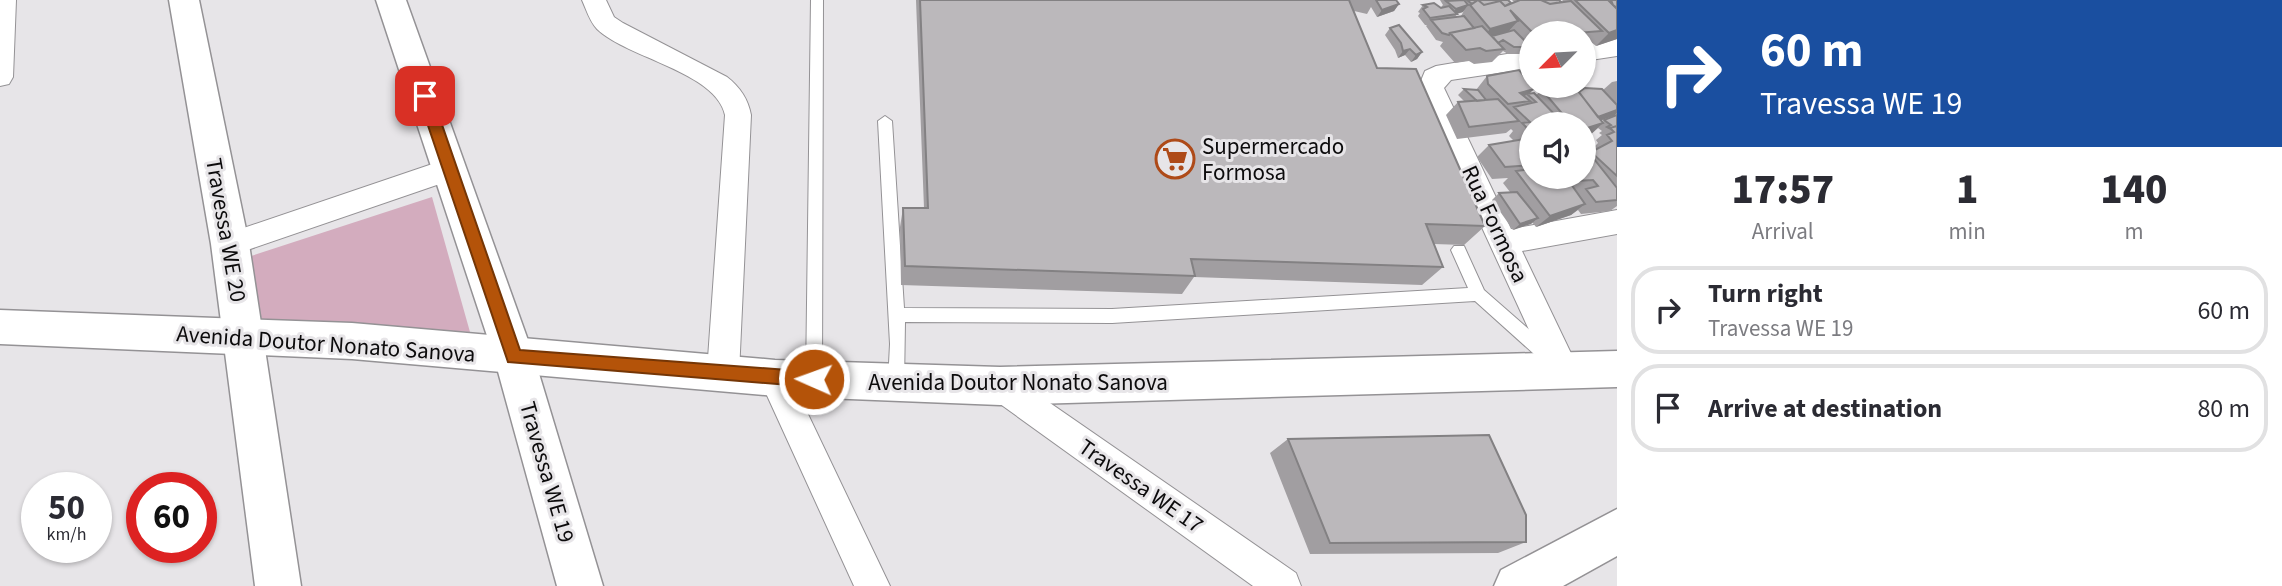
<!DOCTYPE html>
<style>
body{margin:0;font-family:"Source Sans 3",sans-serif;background:#f2f2f3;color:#2b2b33;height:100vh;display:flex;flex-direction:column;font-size:26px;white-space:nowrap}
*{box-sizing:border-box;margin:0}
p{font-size:23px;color:#7c7c81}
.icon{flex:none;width:38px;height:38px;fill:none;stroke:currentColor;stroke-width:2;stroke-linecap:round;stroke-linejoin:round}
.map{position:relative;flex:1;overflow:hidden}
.sheet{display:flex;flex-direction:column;background:#fff;width:665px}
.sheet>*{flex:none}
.banner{background:#1a4fa0;color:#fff;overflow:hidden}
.needle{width:46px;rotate:246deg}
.tools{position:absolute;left:1519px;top:21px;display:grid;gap:14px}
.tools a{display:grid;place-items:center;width:77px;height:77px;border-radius:50%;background:#fff;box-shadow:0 2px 5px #0004;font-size:35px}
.speed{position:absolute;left:21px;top:472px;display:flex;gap:14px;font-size:35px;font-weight:700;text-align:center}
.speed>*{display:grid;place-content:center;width:91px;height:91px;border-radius:50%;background:#fff;box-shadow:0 2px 5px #0004;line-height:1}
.speed small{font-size:18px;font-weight:400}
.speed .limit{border:10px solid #d22;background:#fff;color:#111}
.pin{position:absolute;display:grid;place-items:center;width:60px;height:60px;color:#fff;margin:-30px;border-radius:14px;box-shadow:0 4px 10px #0006}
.me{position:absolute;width:77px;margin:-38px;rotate:272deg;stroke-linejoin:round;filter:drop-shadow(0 0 5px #0008)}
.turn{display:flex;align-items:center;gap:24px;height:147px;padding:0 28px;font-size:32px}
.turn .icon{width:91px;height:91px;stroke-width:2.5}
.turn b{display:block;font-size:49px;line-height:60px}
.eta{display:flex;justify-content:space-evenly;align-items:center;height:119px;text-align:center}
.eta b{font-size:42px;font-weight:800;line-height:49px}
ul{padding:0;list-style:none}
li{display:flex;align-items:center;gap:21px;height:88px;margin:0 14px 10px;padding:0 14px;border:4px solid #e1e1e2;border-radius:28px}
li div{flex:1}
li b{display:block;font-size:26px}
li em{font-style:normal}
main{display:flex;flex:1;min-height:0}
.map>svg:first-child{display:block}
</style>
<main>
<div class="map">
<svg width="1617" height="586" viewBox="0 0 1617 586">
<rect width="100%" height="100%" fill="#e7e5e8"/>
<path fill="#d3acbe" d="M432 197 470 332 257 321 248 257Z"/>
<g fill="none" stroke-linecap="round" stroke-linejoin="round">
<defs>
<path id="lane" d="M811 0H823L822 379 820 384 814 387 808 384 806 379Z
M885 116 892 121 904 308 1112 309 1468 288 1451 250 1454 246H1464L1484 290 1556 353 1558 358 1556 363 1550 365 1544 363 1475 301 1112 323 905 322 904 383 902 388 896 391 890 388 888 383 890 344 878 121Z"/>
<path id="street" d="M0 0H16L13 77 9 84 0 86Z
M582 0H606L614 17 623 23 727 77C740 87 748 99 751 115L739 373 734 383 723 387 712 383 707 373 725 115C716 72 627 58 597 29 590 22 586 9 582 0Z
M1617 38V56L1584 61V43Z
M1531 50V68L1451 80 1444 88 1511 229 1617 210V234L1522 251 1579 370 1574 380 1563 384 1552 380 1418 88 1425 71 1436 66Z
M450 158 460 161 464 169 460 177 230 256 220 252 216 244 220 236Z
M775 364 786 368 890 586H854L759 378 764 368Z
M1000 372 1011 376 1296 573 1301 586H1253L989 396 984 386 989 376Z"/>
<path id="secondary" d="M169 0H199L249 244 301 586H255L211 244Z
M376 0H406L534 357 603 586H557L494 357Z"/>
<path id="primary" d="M0 310 352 323 775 360 1000 367 1617 351V387L1000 405 775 396 352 359 0 344Z
M1617 509V556L1563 586H1494L1501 570Z"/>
</defs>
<use href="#lane" stroke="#949295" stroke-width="2"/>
<use href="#street" stroke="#949295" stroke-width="2"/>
<use href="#secondary" stroke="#949295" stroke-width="3"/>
<use href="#primary" stroke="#949295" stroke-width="3"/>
<use href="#lane" fill="#fff" fill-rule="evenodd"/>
<use href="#street" fill="#fff" fill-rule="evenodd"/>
<use href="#secondary" fill="#fff" fill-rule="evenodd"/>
<use href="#primary" fill="#fff" fill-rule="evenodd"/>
</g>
<path fill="#a19ea1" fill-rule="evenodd" d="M916 0H1396L1399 4 1394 11 1377 17 1371 7 1367 14 1354 11 1377 68 1485 226 1464 245 1434 244 1443 267 1422 285 1194 277 1182 294 901 285 900 227 903 208H924Z
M1440 0H1508L1511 3 1514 2 1512 0H1559L1561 2 1563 1 1562 0H1617V39L1596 46 1591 42 1589 44H1584V33H1531V50H1528L1524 54H1508L1503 51 1492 62 1474 64 1469 61 1455 63 1440 46 1443 42 1436 40 1426 26 1427 25H1425L1418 16 1420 13 1418 12 1423 5 1440 8 1443 5ZM1465 9 1461 16 1455 17 1457 14 1463 12Z
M1390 28 1422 52 1417 59 1411 62 1405 55 1398 58 1395 50 1385 35Z
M1487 76 1536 95 1542 90 1579 92 1603 90 1612 82 1617 81V206L1610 211 1581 214 1578 210 1571 215 1536 227 1532 222 1513 230 1492 200 1499 193 1510 192 1503 183 1508 178 1492 179 1477 157 1489 145 1514 141 1509 136 1513 131 1511 129 1506 133 1457 139 1446 115 1458 102H1465L1458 95 1464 89 1476 90ZM1615 114 1616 115 1602 122 1601 120ZM1531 124H1584V137L1589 136 1598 128 1602 131 1599 133 1602 135 1596 140 1598 143 1593 148 1594 150 1584 157V177H1531Z
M1288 439 1526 542 1498 553 1310 554 1270 453Z"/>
<path fill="#838183" d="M1399 4 1394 11 1377 17 1382 10Z
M1468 5 1463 12 1451 15 1456 9Z
M1518 21 1506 34 1479 42 1490 29Z
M1617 30V39L1596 46 1609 33Z
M1410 49 1405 55 1398 58 1403 51Z
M1422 52 1417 59 1411 62 1416 55Z
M1534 89 1528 95 1527 94 1518 102 1520 93Z
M1617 110V113L1614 116 1590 124 1597 117Z
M1603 123 1589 136 1584 137V129Z
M1585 204 1571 215 1536 227 1550 216Z
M1538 218 1531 224 1513 230 1520 224Z"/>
<path fill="#bbb8bb" stroke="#838183" stroke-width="2" d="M920 0H1349L1377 68 1416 69 1485 226 1426 224 1443 267 1191 259 1195 276 905 266 903 208H928Z
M1376 0H1396L1399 4 1382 10Z
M1464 0 1468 5 1456 9 1446 1Z
M1467 0H1508L1511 3 1505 6 1500 1 1484 5 1478 0 1472 4Z
M1478 0 1484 5 1500 1 1505 6 1520 0H1541L1550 4 1571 1 1602 31 1576 33H1533L1510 10 1518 21 1490 29 1470 5Z
M1541 0H1559L1561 2 1550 4Z
M1575 0H1608L1617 9V30L1609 33Z
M1611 0H1617V8L1613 5Z
M1434 3 1441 8 1449 6 1457 14 1430 18 1423 9 1427 7 1423 5Z
M1464 16 1474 28 1450 33 1449 35 1442 33 1431 20Z
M1399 25 1422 52 1416 55 1410 49 1403 51 1401 43 1390 28Z
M1482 26 1504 49 1486 51 1480 48 1466 50 1450 33Z
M1514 30 1531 47H1514L1503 40 1498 43 1492 36Z
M1519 70 1534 89 1520 93 1530 101 1508 104 1488 84 1487 76Z
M1569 86H1574L1603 123 1584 129V124H1571L1542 90Z
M1585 88 1602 89 1617 105V110L1598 117 1579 92Z
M1464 89 1478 90 1486 100 1477 101Z
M1534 93 1560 120 1549 124H1531V132L1522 123 1530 122 1514 107 1536 102 1527 94Z
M1498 99 1519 121 1469 127 1458 102Z
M1617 115V126L1610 128 1611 129 1607 127 1611 125 1604 120Z
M1617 126V176L1591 152 1612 141 1607 135 1614 132 1610 128Z
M1530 138 1531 140V165L1505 167 1489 145Z
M1584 157 1594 159 1617 188V200L1596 202 1586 189 1598 186 1593 180 1576 181 1572 177H1584Z
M1531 169V177H1566L1585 204 1550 216 1516 171Z
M1517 192 1538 218 1520 224 1499 193Z
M1489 435 1526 515V542L1330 543 1288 439Z"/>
<path fill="#b45309" stroke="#753606" stroke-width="2" d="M425 91 432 96 520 350 814 372 820 374 822 379 820 385 814 387 508 362 418 96Z"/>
<defs>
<symbol id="supermarket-ring" viewBox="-11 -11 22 22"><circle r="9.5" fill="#e7e5e8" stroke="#ae4a18" stroke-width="1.5"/><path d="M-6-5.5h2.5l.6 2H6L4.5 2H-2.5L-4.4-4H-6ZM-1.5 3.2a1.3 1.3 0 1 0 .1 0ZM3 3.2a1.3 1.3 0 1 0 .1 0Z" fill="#ae4a18"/></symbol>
</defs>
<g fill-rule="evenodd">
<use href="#supermarket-ring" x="1153" y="137" width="44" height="44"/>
</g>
<g text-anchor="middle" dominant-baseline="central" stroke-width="6" stroke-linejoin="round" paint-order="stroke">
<g font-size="23" fill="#0c0b0c" stroke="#e7e5e8" text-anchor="start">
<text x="1202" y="146">Supermercado<tspan x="1202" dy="26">Formosa</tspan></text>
</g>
<g font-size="23" fill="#0c0b0c" stroke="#e7e5e8">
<text transform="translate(1495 224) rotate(65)">Rua Formosa</text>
<text transform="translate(226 230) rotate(80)">Travessa WE 20</text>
<text transform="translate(326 344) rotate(4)">Avenida Doutor Nonato Sanova</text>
<text x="1018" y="382">Avenida Doutor Nonato Sanova</text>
<text transform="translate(547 472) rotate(74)">Travessa WE 19</text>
<text transform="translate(1141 486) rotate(35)">Travessa WE 17</text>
</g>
</g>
</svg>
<div class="tools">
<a><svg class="needle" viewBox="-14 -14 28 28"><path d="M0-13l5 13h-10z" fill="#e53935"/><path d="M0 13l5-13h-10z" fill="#7c7c81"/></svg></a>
<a><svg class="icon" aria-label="sound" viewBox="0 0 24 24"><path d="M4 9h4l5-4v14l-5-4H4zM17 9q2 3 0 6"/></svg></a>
</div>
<div class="speed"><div>50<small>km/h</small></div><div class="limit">60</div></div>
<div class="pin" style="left:425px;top:96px;background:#d93025"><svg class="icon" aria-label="arrive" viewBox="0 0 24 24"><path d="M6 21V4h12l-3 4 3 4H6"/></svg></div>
<svg class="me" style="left:814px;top:379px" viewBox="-20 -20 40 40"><circle r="17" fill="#b45309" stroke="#fff" stroke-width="3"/><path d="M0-11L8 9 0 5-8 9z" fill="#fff"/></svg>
</div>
<section class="sheet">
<div class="banner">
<div class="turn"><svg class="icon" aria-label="right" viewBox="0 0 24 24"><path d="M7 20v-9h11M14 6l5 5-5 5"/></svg><div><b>60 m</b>Travessa WE 19</div></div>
</div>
<div class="eta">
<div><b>17:57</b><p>Arrival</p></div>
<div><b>1</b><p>min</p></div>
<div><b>140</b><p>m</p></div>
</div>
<ul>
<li><svg class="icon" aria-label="right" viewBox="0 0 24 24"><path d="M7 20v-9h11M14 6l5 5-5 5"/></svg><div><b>Turn right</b><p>Travessa WE 19</p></div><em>60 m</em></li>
<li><svg class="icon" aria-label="arrive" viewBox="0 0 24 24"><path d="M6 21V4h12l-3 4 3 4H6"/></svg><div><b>Arrive at destination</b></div><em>80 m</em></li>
</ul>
</section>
</main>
